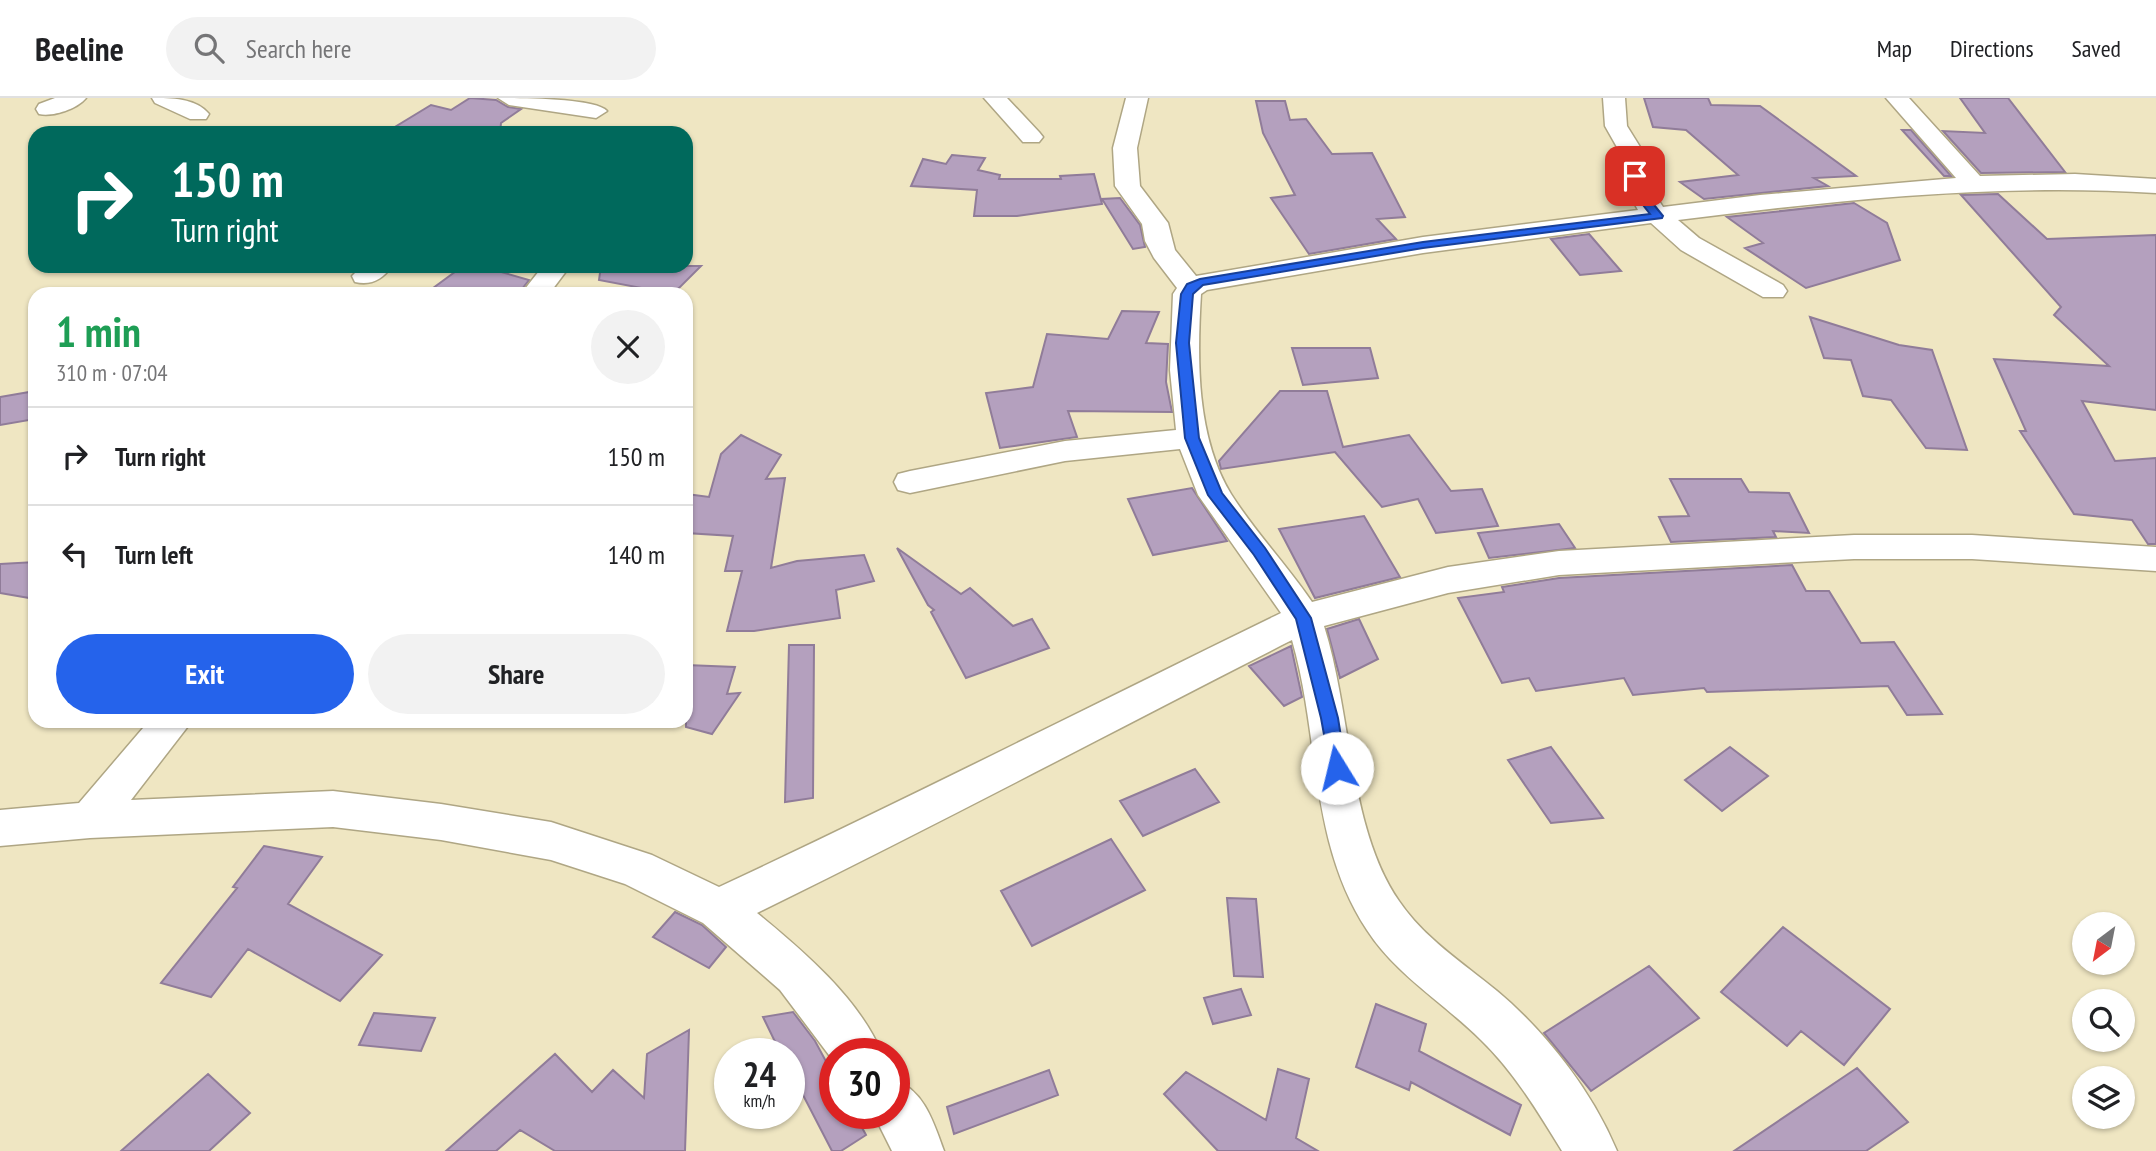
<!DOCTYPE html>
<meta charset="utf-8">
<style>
body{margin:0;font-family:"PT Sans Narrow",sans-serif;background:#f2f2f2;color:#202124;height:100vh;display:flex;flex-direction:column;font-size:26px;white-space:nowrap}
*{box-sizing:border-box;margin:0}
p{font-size:23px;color:#757577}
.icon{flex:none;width:38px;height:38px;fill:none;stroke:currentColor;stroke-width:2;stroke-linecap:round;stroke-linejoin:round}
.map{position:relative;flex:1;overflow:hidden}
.details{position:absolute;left:28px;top:189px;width:665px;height:441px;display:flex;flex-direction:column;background:#fff;border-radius:21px;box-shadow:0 2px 5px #0004}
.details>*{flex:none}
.top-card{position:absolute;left:28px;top:28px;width:665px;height:147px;border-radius:21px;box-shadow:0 2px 5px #0004;background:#00695c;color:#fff;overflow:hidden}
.needle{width:46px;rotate:212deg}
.fabs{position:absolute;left:2072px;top:814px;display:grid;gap:14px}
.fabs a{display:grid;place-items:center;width:63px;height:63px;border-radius:50%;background:#fff;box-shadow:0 2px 5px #0004;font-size:35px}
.speed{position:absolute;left:714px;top:940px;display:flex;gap:14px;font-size:35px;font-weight:700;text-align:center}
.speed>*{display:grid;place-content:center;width:91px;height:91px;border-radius:50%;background:#fff;box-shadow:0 2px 5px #0004;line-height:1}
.speed small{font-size:18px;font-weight:400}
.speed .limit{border:10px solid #d22;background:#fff;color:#111}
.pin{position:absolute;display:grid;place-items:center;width:60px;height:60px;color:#fff;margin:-30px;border-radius:14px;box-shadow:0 4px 10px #0006}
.me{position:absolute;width:77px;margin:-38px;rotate:351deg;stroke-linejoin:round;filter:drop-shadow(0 0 5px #0008)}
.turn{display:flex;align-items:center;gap:24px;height:147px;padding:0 28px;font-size:32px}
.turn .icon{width:91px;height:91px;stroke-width:2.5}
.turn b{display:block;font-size:49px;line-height:60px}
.round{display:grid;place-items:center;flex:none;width:74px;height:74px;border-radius:37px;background:#f2f2f2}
.overview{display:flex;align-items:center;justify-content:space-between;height:119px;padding:0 28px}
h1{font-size:42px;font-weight:700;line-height:52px;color:#1e9e55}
.primary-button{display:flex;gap:14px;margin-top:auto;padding:14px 28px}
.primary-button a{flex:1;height:80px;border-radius:42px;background:#2563eb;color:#fff;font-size:28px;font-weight:700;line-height:80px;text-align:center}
.primary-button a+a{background:#f2f2f2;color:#202124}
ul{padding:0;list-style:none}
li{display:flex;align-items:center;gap:21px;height:98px;padding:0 28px;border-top:2px solid #e0e0e0}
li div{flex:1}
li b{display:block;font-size:26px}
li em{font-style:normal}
header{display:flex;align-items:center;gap:42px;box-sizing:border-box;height:98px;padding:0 35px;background:#fff;border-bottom:2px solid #e0e0e0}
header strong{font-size:33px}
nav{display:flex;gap:38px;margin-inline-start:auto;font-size:24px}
.search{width:490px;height:63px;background:#f2f2f2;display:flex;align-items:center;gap:18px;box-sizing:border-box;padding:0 24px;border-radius:38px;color:#757577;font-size:26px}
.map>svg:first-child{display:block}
</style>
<header>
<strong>Beeline</strong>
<div class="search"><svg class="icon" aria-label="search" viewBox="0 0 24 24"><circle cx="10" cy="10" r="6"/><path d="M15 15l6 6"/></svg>Search here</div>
<nav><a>Map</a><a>Directions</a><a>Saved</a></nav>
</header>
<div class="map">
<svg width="2156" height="1053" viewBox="0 0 2156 1053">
<rect width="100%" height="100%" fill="#efe6c2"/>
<path fill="#b4a0be" stroke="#907c99" stroke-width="2" d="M470 0 496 2 508 9 521 11 501 25 500 35H385L431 7 451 12Z
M1644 0H1708L1711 7 1760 8 1856 78 1814 80 1828 88 1704 101 1680 84 1738 77 1686 32 1653 29Z
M1960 0H2008L2065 74 1981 75 1943 33 1985 35Z
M1256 3H1285L1290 22 1306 21 1332 56 1372 55 1405 119 1377 121 1396 141 1309 156 1271 100 1295 97 1263 35Z
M1902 32H1911L1951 78H1944Z
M952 57 985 60 978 72 1000 77 999 81H1061L1060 78 1094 76 1102 106 1017 118H974L977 92 911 88 923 61 946 66Z
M1998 96 2047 141 2156 137V312L2082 303 2115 363 2156 360V446H2148L2132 422 2074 416 2020 333H2026L1994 261 2109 268 2054 217 2061 209 1961 97Z
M1120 100 1140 127 1145 149 1133 151 1102 101Z
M1854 105 1887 125 1900 162 1806 190 1745 150 1763 145 1727 119Z
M1589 136 1621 173 1580 177 1551 141Z
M463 168H480L529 182 518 196H425Z
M601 168H701L673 196 599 182Z
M1122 213 1159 214 1146 245 1168 246 1166 284 1172 314 1068 313 1077 339 1000 350 986 295 1033 289 1047 236 1108 241Z
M1810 219 1899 247 1932 252 1967 352 1926 350 1891 302 1863 298 1851 262 1824 260Z
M1292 250H1370L1378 280 1303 287Z
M35 293V321L0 327V299Z
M1280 293H1327L1343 349 1409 337 1451 393 1482 391 1498 428 1436 435 1418 401 1382 409 1335 354 1221 371 1219 363Z
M741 337 781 357 766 381 785 380 771 470 797 463 864 457 874 483 836 492 840 520 754 533H727L742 473H725L733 438 686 435V396L709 399 721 356Z
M1670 381H1741L1749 394 1789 395 1809 435 1773 433 1776 439 1671 444 1659 419 1689 418Z
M1192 390 1227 443 1153 457 1128 401Z
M1364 418 1400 479 1315 500 1279 431Z
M1559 426 1575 450 1489 460 1478 435Z
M897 450 961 496 970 490 1013 528 1032 521 1049 550 966 580 931 514 934 512 928 507Z
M35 464V501L0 495V466Z
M1792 467 1806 493H1829L1861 545 1894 544 1942 616 1907 617 1888 588 1707 594 1704 590 1633 597 1624 580 1536 593 1529 580 1502 585 1458 500 1504 494 1502 489 1559 480Z
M1359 521 1378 561 1340 580 1327 531Z
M789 547H814L813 700 785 704Z
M1291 548 1302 599 1284 608 1249 568Z
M686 567 735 569 727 596 740 595 712 636 686 629Z
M1551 649 1603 720 1551 725 1508 662Z
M1730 649 1768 678 1722 713 1685 682Z
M1195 671 1219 704 1143 738 1120 703Z
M1111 741 1145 792 1032 848 1001 793Z
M264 748 322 759 288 806 382 857 340 903 248 851 211 899 161 885 237 790 233 789Z
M1227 800 1256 801 1263 879 1234 878Z
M675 814 702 827 726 849 709 870 653 839Z
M1783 829 1890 911 1844 967 1801 933 1787 948 1721 894Z
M1649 868 1699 920 1591 993 1544 935Z
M1241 891 1251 917 1213 926 1204 900Z
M1376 906 1426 926 1419 953 1521 1007 1510 1037 1411 984 1409 992 1356 969Z
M793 914 815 943 835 980V1015H854L866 1037 841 1053H832L789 970V956H781L763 919Z
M374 915 435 920 421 953 359 947Z
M689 932 685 1053H555L520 1032 496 1053H446L555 956 592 994 613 972 644 1000 647 956Z
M1857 970 1908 1024 1866 1053H1734Z
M1278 971 1309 981 1296 1040 1318 1053H1218L1164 996 1186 974 1266 1022Z
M1049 972 1058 997 954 1036 947 1009Z
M208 976 250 1015 209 1053H121Z"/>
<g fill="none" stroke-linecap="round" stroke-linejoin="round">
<defs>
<path id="minor" d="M55 0H86C77 11 53 19 39 16L36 11 39 6Z
M152 0C171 0 196 0 209 16L206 21H190L155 5Z
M498 0C519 0 596 0 607 13L596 20 509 7Z
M984 0H1007L1039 34 1043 39 1039 44H1023Z
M1126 0H1148L1137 50 1140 88 1168 125 1175 152 1196 178 1423 139 1638 112 1624 86 1626 65 1605 28 1603 0H1625L1627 28 1650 65 1648 86 1663 109 1760 97 1956 80 1886 0H1909L1980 78 2075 76 2156 81V95C1996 85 1837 102 1678 122L1699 140 1783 187 1787 193 1783 199H1763L1681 152 1651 125 1423 155 1207 192 1201 196C1197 261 1196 338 1231 396 1255 434 1287 467 1312 504L1448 469 1559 453 1854 437H1972L2156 449V473L1972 461H1854L1559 477 1448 495 1324 528C1351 612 1349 732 1399 803 1424 840 1463 865 1497 893 1546 934 1592 993 1617 1053H1562C1538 1014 1514 974 1481 942 1444 905 1396 877 1367 832 1309 744 1320 638 1292 542 1113 633 937 727 757 815 801 851 860 901 882 956H835V965L780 892 703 825 625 786 551 762 441 742 333 729 90 740 0 748V712L79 705 149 623H192L131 702 333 693 441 706 551 724 652 757 719 789C908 701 1094 606 1281 515L1198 397 1180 351 1065 363 910 395 898 392 894 384 898 376 910 373 1065 343 1176 332 1170 272 1173 196 1177 190 1154 160 1145 143 1142 126 1115 88 1113 50Z
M362 168H392C383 181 371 188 355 184L352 178Z
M543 168H570L549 196H521Z
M894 981C925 994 933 1023 944 1053H892L873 1015H894Z"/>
</defs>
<use href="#minor" stroke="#afa684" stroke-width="3"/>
<use href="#minor" fill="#fff" fill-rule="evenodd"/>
</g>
<path fill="#2563eb" stroke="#184099" stroke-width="2" d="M1635 74 1640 78 1646 97 1663 118 1662 120 1423 150 1203 187 1193 196 1189 245 1199 340 1222 395 1265 450 1311 520 1338 620 1346 670 1343 675H1331L1321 620 1296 521 1254 457 1208 397 1185 340 1176 245 1181 196 1187 186 1200 181 1423 144 1650 116 1636 98 1630 78Z"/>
</svg>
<div class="fabs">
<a><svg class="needle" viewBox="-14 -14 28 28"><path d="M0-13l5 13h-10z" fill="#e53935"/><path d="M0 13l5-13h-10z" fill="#757577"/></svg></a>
<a><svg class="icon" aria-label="search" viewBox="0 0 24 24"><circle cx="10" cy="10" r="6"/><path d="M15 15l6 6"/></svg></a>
<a><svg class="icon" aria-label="layers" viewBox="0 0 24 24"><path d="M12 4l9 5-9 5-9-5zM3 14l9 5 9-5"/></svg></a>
</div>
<div class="speed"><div>24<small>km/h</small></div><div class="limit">30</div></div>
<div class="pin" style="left:1635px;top:78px;background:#d93025"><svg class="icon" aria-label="arrive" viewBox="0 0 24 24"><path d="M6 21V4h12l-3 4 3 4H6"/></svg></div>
<svg class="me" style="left:1337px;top:670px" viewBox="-20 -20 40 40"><circle r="19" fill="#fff"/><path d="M0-13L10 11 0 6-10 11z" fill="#2563eb"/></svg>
<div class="top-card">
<div class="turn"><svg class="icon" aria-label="right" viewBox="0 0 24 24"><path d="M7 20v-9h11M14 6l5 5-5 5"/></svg><div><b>150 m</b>Turn right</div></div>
</div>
<section class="details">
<div class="overview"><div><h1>1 min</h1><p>310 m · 07:04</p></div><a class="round"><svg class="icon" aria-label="close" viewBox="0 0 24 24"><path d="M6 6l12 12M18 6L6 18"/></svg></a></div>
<ul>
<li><svg class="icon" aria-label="right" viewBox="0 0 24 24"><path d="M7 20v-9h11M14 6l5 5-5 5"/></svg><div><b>Turn right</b></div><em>150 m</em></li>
<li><svg class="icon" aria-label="left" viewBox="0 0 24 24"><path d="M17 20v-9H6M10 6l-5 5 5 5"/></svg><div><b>Turn left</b></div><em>140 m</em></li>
</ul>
<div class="primary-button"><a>Exit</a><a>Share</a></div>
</section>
</div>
